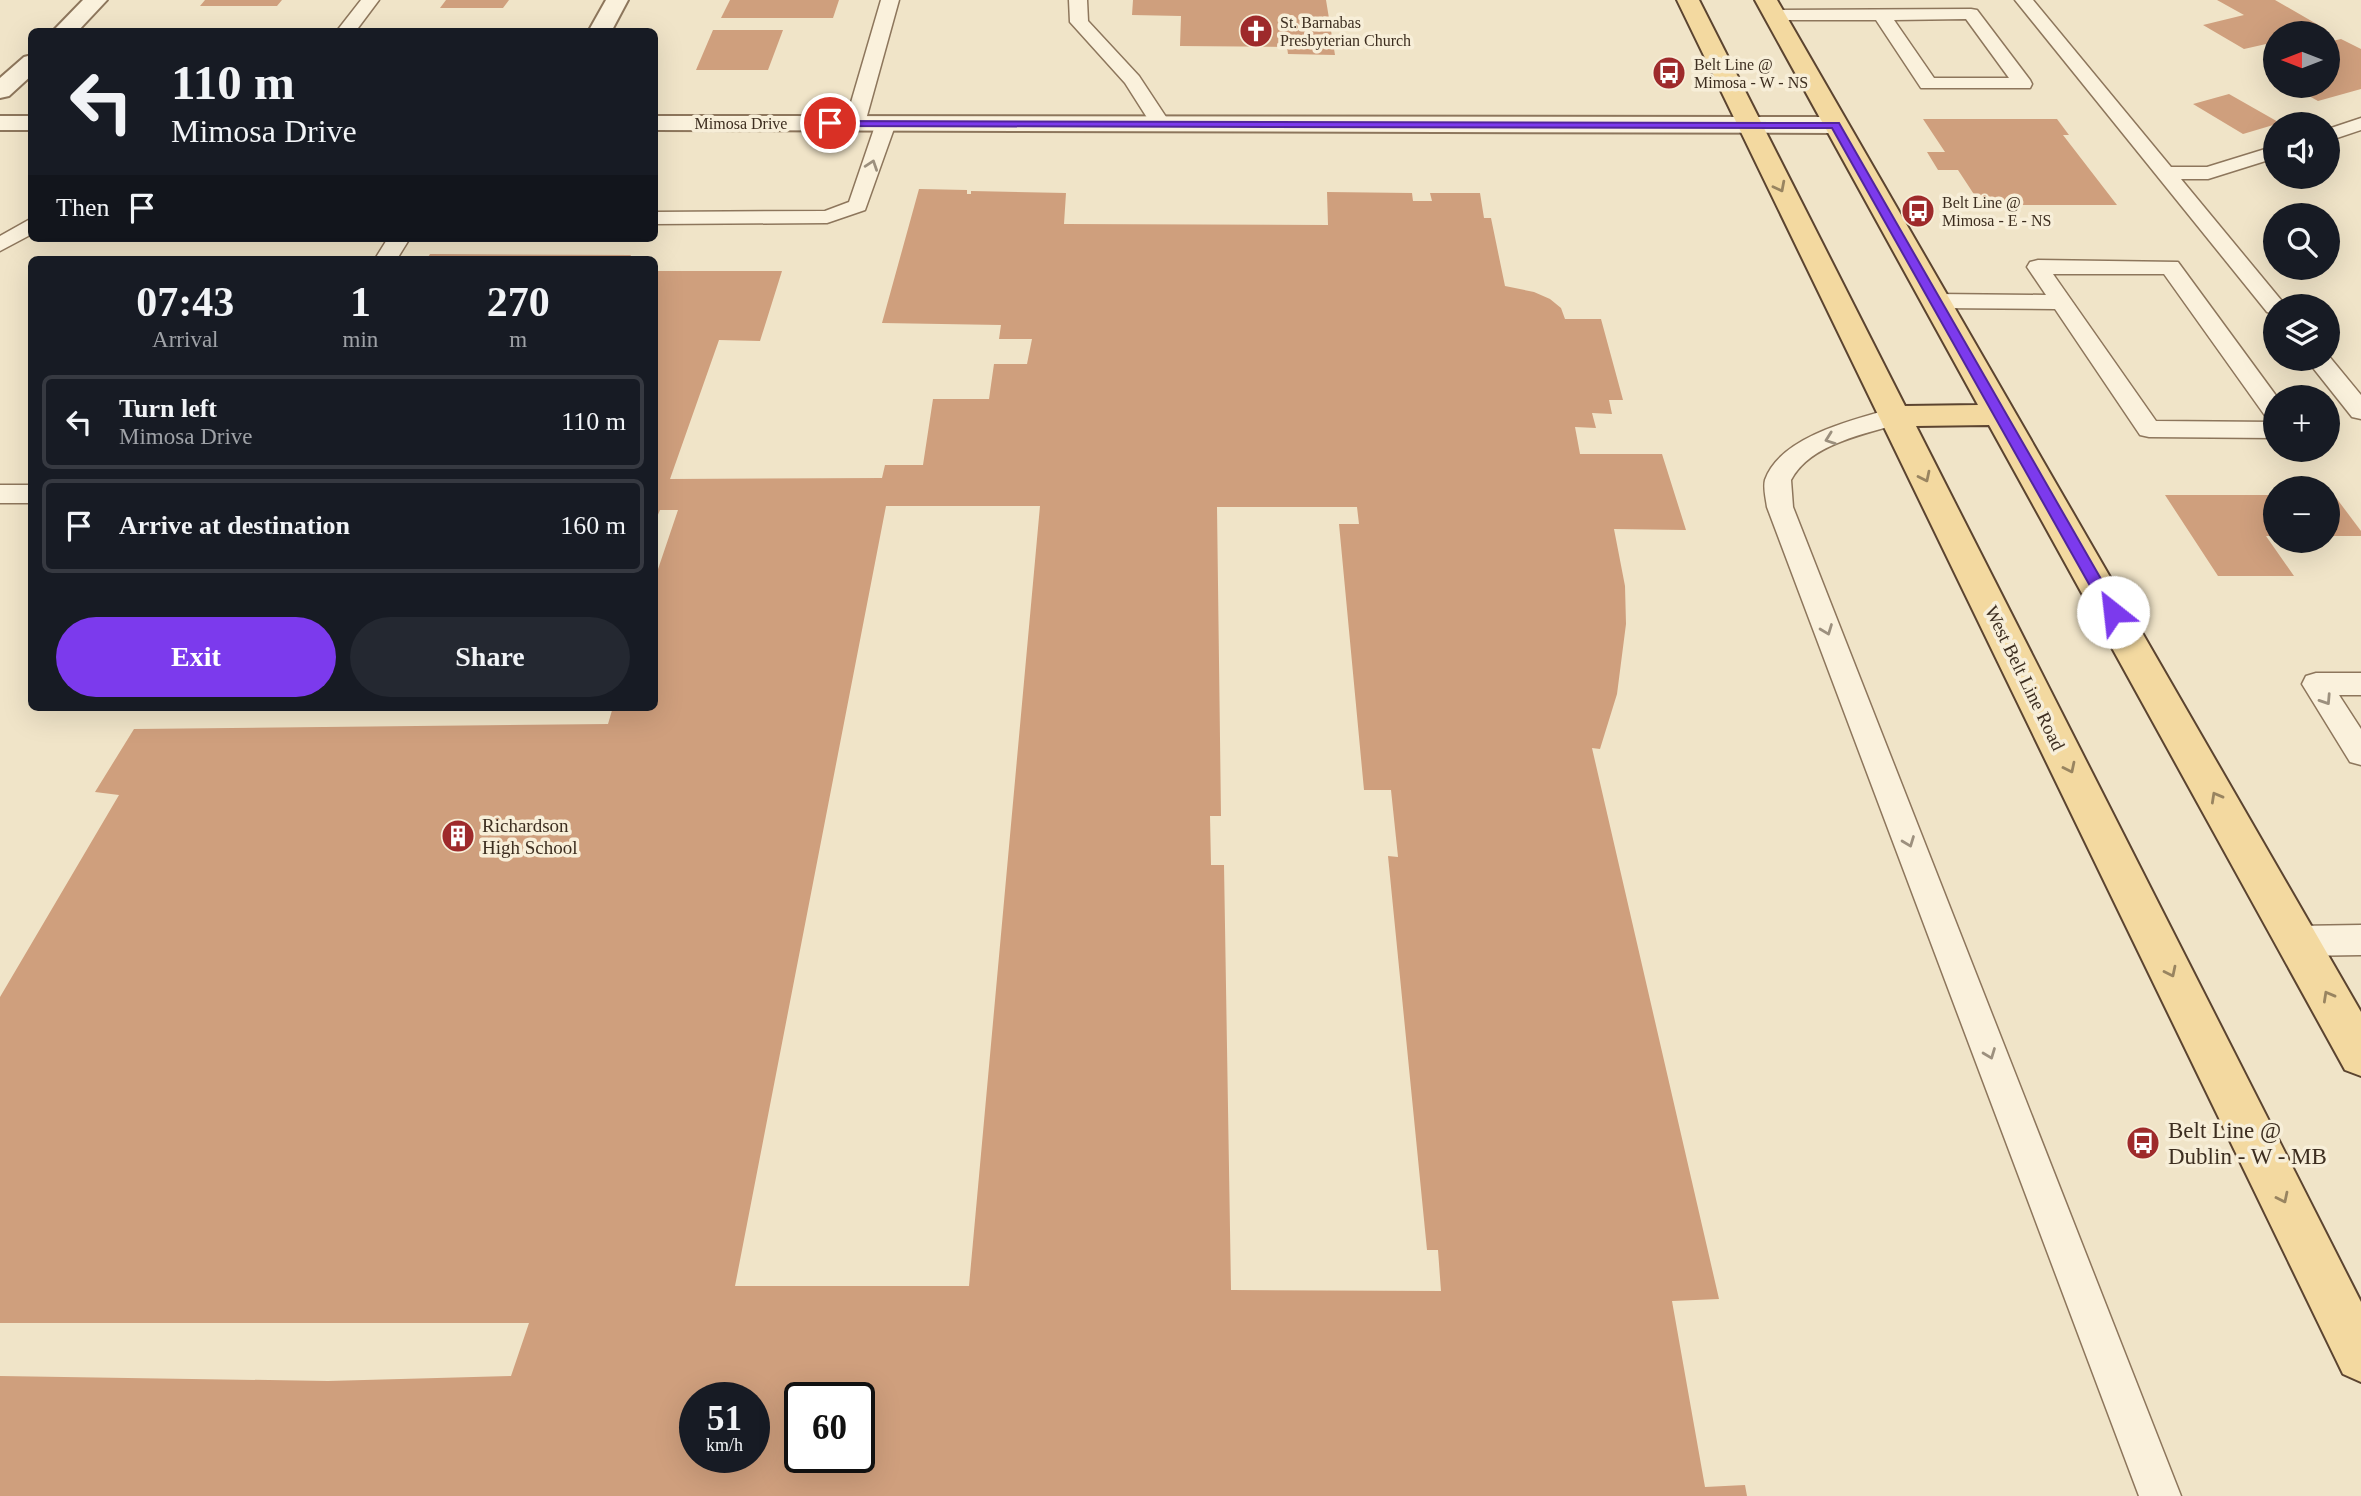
<!DOCTYPE html>
<meta charset="utf-8">
<style>
body{margin:0;font-family:Georgia,serif;background:#242831;color:#f1f3f6;height:100vh;display:flex;flex-direction:column;font-size:26px;white-space:nowrap}
*{box-sizing:border-box;margin:0}
p{font-size:23px;color:#9ea1a6}
.icon{flex:none;width:38px;height:38px;fill:none;stroke:currentColor;stroke-width:2;stroke-linecap:round;stroke-linejoin:round}
.map{position:relative;flex:1;overflow:hidden}
.drawer{position:absolute;left:28px;top:256px;width:630px;height:455px;display:flex;flex-direction:column;background:#171b24;border-radius:10px;box-shadow:0 7px 28px #0002}
.drawer>*{flex:none}
.hud{position:absolute;left:28px;top:28px;width:630px;height:214px;border-radius:10px;box-shadow:0 7px 28px #0002;background:#171b24;color:#f1f3f6;overflow:hidden}
.needle{width:46px;rotate:270deg}
.tools{position:absolute;left:2263px;top:21px;display:grid;gap:14px}
.tools a{display:grid;place-items:center;width:77px;height:77px;border-radius:50%;background:#171b24;box-shadow:0 7px 28px #0002;font-size:35px}
.speed{position:absolute;left:679px;top:1382px;display:flex;gap:14px;font-size:35px;font-weight:700;text-align:center}
.speed>*{display:grid;place-content:center;width:91px;height:91px;border-radius:50%;background:#171b24;box-shadow:0 7px 28px #0002;line-height:1}
.speed small{font-size:18px;font-weight:400}
.speed .limit{border:4px solid #111;border-radius:10px;background:#fff;color:#111}
.pin{position:absolute;display:grid;place-items:center;width:60px;height:60px;color:#fff;margin:-30px;border:4px solid #fff;border-radius:50%;box-shadow:0 2px 7px #0007}
.me{position:absolute;width:77px;margin:-38px;rotate:331deg;stroke-linejoin:round;filter:drop-shadow(0 0 5px #0008)}
.turn{display:flex;align-items:center;gap:24px;height:147px;padding:0 28px;font-size:32px}
.turn .icon{width:91px;height:91px;stroke-width:2.5}
.turn b{display:block;font-size:49px;line-height:60px}
.then{display:flex;align-items:center;height:66px;padding:0 28px;background:#0003;gap:14px;font-size:26px}
.eta{display:flex;justify-content:space-evenly;align-items:center;height:119px;text-align:center}
.eta b{font-size:42px;font-weight:800;line-height:49px}
.button{display:flex;gap:14px;margin-top:auto;padding:14px 28px}
.button a{flex:1;height:80px;border-radius:42px;background:#7c3aed;color:#fff;font-size:28px;font-weight:800;line-height:80px;text-align:center}
.button a+a{background:#242831;color:#f1f3f6}
ul{padding:0;list-style:none}
li{display:flex;align-items:center;gap:21px;height:94px;margin:0 14px 10px;padding:0 14px;border:4px solid #363941;border-radius:10px}
li div{flex:1}
li b{display:block;font-size:26px}
li em{font-style:normal}
.map>svg:first-child{display:block}
</style>
<div class="map">
<svg width="2361" height="1496" viewBox="0 0 2361 1496">
<rect width="100%" height="100%" fill="#f0e4c8"/>
<path fill="#cf9f7d" fill-rule="evenodd" d="M205 0H282L277 6H200Z
M446 0H509L503 8H440Z
M730 0H839L833 18H721Z
M1133 0H1326L1335 55 1288 54 1287 47 1180 46 1181 16 1132 15Z
M2217 0H2275L2327 30 2313 33H2275V42L2244 49 2203 25 2244 15Z
M713 30H783L768 70H696Z
M2341 39 2361 49V89L2318 101 2291 86H2328V42Z
M2229 94 2280 123 2243 134 2193 104Z
M1923 119H2057L2069 135H2063L2117 205H1981L1958 170H1938L1927 152H1945Z
M919 189 967 190V194H971V191L1066 193 1064 224 1328 225 1327 192 1412 193 1413 201H1432L1430 193H1480L1484 218H1491L1505 286 1534 292 1550 299 1561 308 1565 319H1601L1623 400H1609L1612 414 1592 413 1596 428 1575 427 1580 454H1662L1686 530 1614 529 1625 586 1626 624 1617 694 1600 749 1592 748 1719 1299 1672 1301 1705 1487 1745 1485 1747 1496H0V1376L328 1381 511 1376 529 1323H0V997L119 795 95 792 134 729 608 724 613 707H654V581L678 510H660L654 524V271H782L760 341 719 340 670 479 882 478 885 465H923L933 399H989L994 364H1027L1032 339H999L1001 325 882 323ZM886 506H1040L969 1286H735ZM1217 507H1357L1359 524H1339L1364 790H1391L1398 857 1388 856 1427 1250H1438L1441 1291 1231 1290 1224 865H1211L1210 816H1221ZM695 1398H754V1458H695ZM800 1398H859V1458H800Z
M430 254 631 255 629 259H427Z
M2165 495H2275V536H2266L2294 576H2218Z
M2328 495H2334L2361 531V536H2328Z"/>
<g fill="none" stroke-linecap="round" stroke-linejoin="round">
<defs>
<path id="service" d="M361 0H379L355 32H336Z
M881 0H899L865 123 855 129 845 123Z
M1069 0H1087L1088 21 1139 76 1170 123 1167 127H1153L1125 83 1070 22Z
M2015 0H2033L2171 167H2207L2275 146V158L2208 179H2181L2286 306H2275V314L2267 312Z
M1971 9 1977 10 2030 80 2032 84 2030 88H1921L1876 20H1774L1765 15 1774 10ZM1966 19 2009 78H1934L1894 20Z
M886 117 896 123 865 210 827 223 654 224V212L825 211 849 202 876 123Z
M2361 118V130L2328 141V129Z
M32 218V234L0 251V236Z
M388 238H410L397 259H375Z
M2038 260 2178 262 2277 397H2275V419L2266 417 2164 274H2053L2156 421 2275 422V438L2149 437 2140 435 2055 309 1936 308 1928 306 1925 301 1928 296 1936 294 2046 295 2027 267 2030 262Z
M2328 355 2361 395V419L2352 417 2306 359H2328Z
M1895 408 1904 410 1907 416 1904 422C1867 434 1810 443 1791 480L1793 507 2181 1496H2139L1767 507C1766 499 1763 488 1765 480 1780 436 1856 419 1895 408Z
M0 485H32V503H0Z
M2316 673H2361V695H2339L2361 729V765L2350 762 2302 684 2306 676Z
M2361 925V955L2297 956 2285 951 2281 941 2285 931 2297 926Z"/>
<path id="minor" d="M83 0H107L77 32H52Z
M606 0H628L611 32H588Z
M32 55V75L9 96 0 98V78L24 57Z"/>
<path id="tertiary" d="M0 116H32V130H0Z
M654 116 1835 117 1844 120 1848 125 1844 130 1835 133 654 130Z"/>
<path id="primary" d="M1677 0H1699L1905 406 1978 405 1755 0H1777L2361 1012V1076L2345 1070 1989 425 1916 426 2361 1302V1382L2343 1374Z"/>
</defs>
<use href="#service" stroke="#8d765c" stroke-width="3"/>
<use href="#minor" stroke="#8d765c" stroke-width="4"/>
<use href="#tertiary" stroke="#8d765c" stroke-width="4"/>
<use href="#primary" stroke="#5b4430" stroke-width="4"/>
<use href="#service" fill="#faf1dc" fill-rule="evenodd"/>
<use href="#minor" fill="#faf1dc" fill-rule="evenodd"/>
<use href="#tertiary" fill="#faf1dc" fill-rule="evenodd"/>
<use href="#primary" fill="#f3d9a0" fill-rule="evenodd"/>
</g>
<defs><path id="oneway-chevron" d="M-2-3.5L2.5 0L-2 3.5" fill="none" stroke-width="1.6" stroke-linecap="round" stroke-linejoin="round" transform="scale(1.75)"/></defs>
<g stroke="#9c907e">
<use href="#oneway-chevron" transform="translate(872 165) rotate(-71)"/>
<use href="#oneway-chevron" transform="translate(1830 439) rotate(160)"/>
<use href="#oneway-chevron" transform="translate(1827 630) rotate(69)"/>
<use href="#oneway-chevron" transform="translate(2326 700) rotate(57)"/>
<use href="#oneway-chevron" transform="translate(1909 842) rotate(69)"/>
<use href="#oneway-chevron" transform="translate(1990 1054) rotate(69)"/>
</g>
<g stroke="#988460">
<use href="#oneway-chevron" transform="translate(1780 187) rotate(63)"/>
<use href="#oneway-chevron" transform="translate(1925 477) rotate(64)"/>
<use href="#oneway-chevron" transform="translate(2070 768) rotate(64)"/>
<use href="#oneway-chevron" transform="translate(2216 797) rotate(-119)"/>
<use href="#oneway-chevron" transform="translate(2171 972) rotate(64)"/>
<use href="#oneway-chevron" transform="translate(2328 996) rotate(-119)"/>
<use href="#oneway-chevron" transform="translate(2283 1198) rotate(64)"/>
</g>
<path fill="#7c3aed" stroke="#51269a" stroke-width="2" d="M826 121 1839 123 2120 612 2118 616H2107L1832 128 830 126 825 123Z"/>
<defs>
<symbol id="church-disc" viewBox="-11 -11 22 22"><circle r="9.5" fill="#9e2a2b" stroke="#f7eed8"/><path d="M-1.2-6h2.4v3.5h3.3v2.4h-3.3V6h-2.4V-.1h-3.3v-2.4h3.3Z" fill="#fff"/></symbol>
<symbol id="bus-disc" viewBox="-11 -11 22 22"><circle r="9.5" fill="#9e2a2b" stroke="#f7eed8"/><path d="M-5-6H5V4H4V6H2V4H-2V6H-4V4H-5ZM-3.5-4V0h7V-4ZM-3.5 1.2v1.5H-2V1.2ZM2 1.2v1.5H3.5V1.2Z" fill="#fff"/></symbol>
<symbol id="building-disc" viewBox="-11 -11 22 22"><circle r="9.5" fill="#9e2a2b" stroke="#f7eed8"/><path d="M-4-6H4V6H1V3H-1V6H-4ZM-2.5-4.3h1.7v1.8h-1.7ZM.8-4.3h1.7v1.8H.8ZM-2.5-1h1.7V.8h-1.7ZM.8-1h1.7V.8H.8Z" fill="#fff"/></symbol>
</defs>
<g fill-rule="evenodd">
<use href="#church-disc" x="1237" y="12" width="38" height="38"/>
<use href="#bus-disc" x="1650" y="54" width="38" height="38"/>
<use href="#bus-disc" x="1899" y="192" width="38" height="38"/>
<use href="#building-disc" x="439" y="817" width="38" height="38"/>
<use href="#bus-disc" x="2124" y="1124" width="38" height="38"/>
</g>
<g text-anchor="middle" dominant-baseline="central" stroke-width="7" stroke-linejoin="round" paint-order="stroke">
<g font-size="16" fill="#3d2e20" stroke="#f7eed8" text-anchor="start">
<text x="1280" y="22">St. Barnabas<tspan x="1280" dy="18">Presbyterian Church</tspan></text>
<text x="1694" y="64">Belt Line @<tspan x="1694" dy="18">Mimosa - W - NS</tspan></text>
<text x="1942" y="202">Belt Line @<tspan x="1942" dy="18">Mimosa - E - NS</tspan></text>
</g>
<g font-size="16" fill="#3d2e20" stroke="#f7eed8">
<text x="741" y="123">Mimosa Drive</text>
</g>
<g font-size="19" fill="#3d2e20" stroke="#f7eed8">
<text transform="translate(2025 678) rotate(64)">West Belt Line Road</text>
</g>
<g font-size="19" fill="#3d2e20" stroke="#f7eed8" text-anchor="start">
<text x="482" y="825">Richardson<tspan x="482" dy="22">High School</tspan></text>
</g>
<g font-size="23" fill="#3d2e20" stroke="#f7eed8" text-anchor="start">
<text x="2168" y="1130">Belt Line @<tspan x="2168" dy="26">Dublin - W - MB</tspan></text>
</g>
</g>
</svg>
<div class="tools">
<a><svg class="needle" viewBox="-14 -14 28 28"><path d="M0-13l5 13h-10z" fill="#e53935"/><path d="M0 13l5-13h-10z" fill="#9ea1a6"/></svg></a>
<a><svg class="icon" aria-label="sound" viewBox="0 0 24 24"><path d="M4 9h4l5-4v14l-5-4H4zM17 9q2 3 0 6"/></svg></a>
<a><svg class="icon" aria-label="search" viewBox="0 0 24 24"><circle cx="10" cy="10" r="6"/><path d="M15 15l6 6"/></svg></a>
<a><svg class="icon" aria-label="layers" viewBox="0 0 24 24"><path d="M12 4l9 5-9 5-9-5zM3 14l9 5 9-5"/></svg></a>
<a>+</a>
<a>−</a>
</div>
<div class="speed"><div>51<small>km/h</small></div><div class="limit">60</div></div>
<div class="pin" style="left:830px;top:123px;background:#d93025"><svg class="icon" aria-label="arrive" viewBox="0 0 24 24"><path d="M6 21V4h12l-3 4 3 4H6"/></svg></div>
<svg class="me" style="left:2113px;top:612px" viewBox="-20 -20 40 40"><circle r="19" fill="#fff"/><path d="M0-13L10 11 0 6-10 11z" fill="#7c3aed"/></svg>
<div class="hud">
<div class="turn"><svg class="icon" aria-label="left" viewBox="0 0 24 24"><path d="M17 20v-9H6M10 6l-5 5 5 5"/></svg><div><b>110 m</b>Mimosa Drive</div></div>
<div class="then">Then<svg class="icon" aria-label="arrive" viewBox="0 0 24 24"><path d="M6 21V4h12l-3 4 3 4H6"/></svg></div>
</div>
<section class="drawer">
<div class="eta">
<div><b>07:43</b><p>Arrival</p></div>
<div><b>1</b><p>min</p></div>
<div><b>270</b><p>m</p></div>
</div>
<ul>
<li><svg class="icon" aria-label="left" viewBox="0 0 24 24"><path d="M17 20v-9H6M10 6l-5 5 5 5"/></svg><div><b>Turn left</b><p>Mimosa Drive</p></div><em>110 m</em></li>
<li><svg class="icon" aria-label="arrive" viewBox="0 0 24 24"><path d="M6 21V4h12l-3 4 3 4H6"/></svg><div><b>Arrive at destination</b></div><em>160 m</em></li>
</ul>
<div class="button"><a>Exit</a><a>Share</a></div>
</section>
</div>
